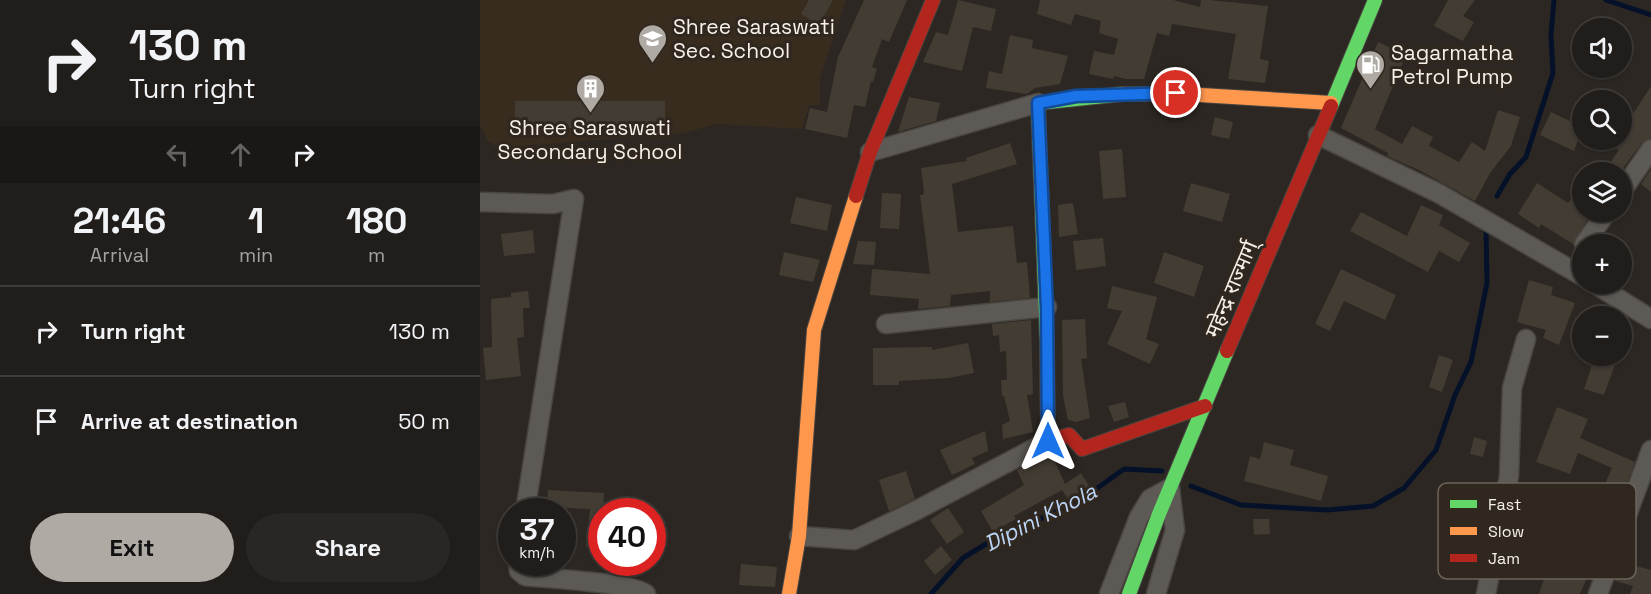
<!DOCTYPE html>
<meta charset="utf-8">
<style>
body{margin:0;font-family:"Space Grotesk","Noto Sans Devanagari",sans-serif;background:#292623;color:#f1f3f6;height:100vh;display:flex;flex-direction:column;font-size:22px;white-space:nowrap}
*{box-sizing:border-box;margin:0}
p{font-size:20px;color:#a2a2a2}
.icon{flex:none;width:33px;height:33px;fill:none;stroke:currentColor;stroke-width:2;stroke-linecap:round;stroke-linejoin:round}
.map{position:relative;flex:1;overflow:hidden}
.drawer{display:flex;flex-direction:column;background:#211d1a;width:480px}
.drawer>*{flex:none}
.top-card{background:#211d1a;color:#f1f3f6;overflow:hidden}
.controls{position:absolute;left:1092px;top:18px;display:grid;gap:12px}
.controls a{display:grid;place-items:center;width:60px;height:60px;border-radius:50%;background:#211d1a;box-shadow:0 2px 4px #0004,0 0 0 2px #3e3b39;font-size:30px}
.speed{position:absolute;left:18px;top:498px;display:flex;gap:12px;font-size:30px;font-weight:700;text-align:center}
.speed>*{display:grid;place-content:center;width:78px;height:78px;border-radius:50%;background:#211d1a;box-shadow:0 2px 4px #0004,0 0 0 2px #3e3b39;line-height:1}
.speed small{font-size:15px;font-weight:400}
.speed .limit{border:9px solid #d22;background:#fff;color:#111}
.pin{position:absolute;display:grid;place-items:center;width:51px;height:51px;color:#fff;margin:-26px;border:3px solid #fff;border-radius:50%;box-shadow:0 2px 6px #0007}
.me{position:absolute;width:66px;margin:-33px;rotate:0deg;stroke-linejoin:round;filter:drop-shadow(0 0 4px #0008)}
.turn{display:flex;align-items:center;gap:21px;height:126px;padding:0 30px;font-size:27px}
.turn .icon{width:78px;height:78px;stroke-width:2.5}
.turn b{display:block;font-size:42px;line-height:51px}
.lanes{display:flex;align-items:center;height:57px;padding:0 30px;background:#0003;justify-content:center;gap:30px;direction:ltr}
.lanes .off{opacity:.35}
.eta{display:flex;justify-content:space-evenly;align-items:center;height:102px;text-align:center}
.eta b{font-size:36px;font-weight:700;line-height:42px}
.primary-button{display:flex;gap:12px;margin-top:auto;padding:12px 30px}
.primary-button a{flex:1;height:69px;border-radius:36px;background:#b0aaa4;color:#111;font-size:24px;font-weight:700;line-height:69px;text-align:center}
.primary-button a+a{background:#292623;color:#f1f3f6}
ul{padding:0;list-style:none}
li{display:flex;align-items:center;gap:18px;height:90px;padding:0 30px;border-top:2px solid #3e3b39}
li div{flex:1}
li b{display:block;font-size:22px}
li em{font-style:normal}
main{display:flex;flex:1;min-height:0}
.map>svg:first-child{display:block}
</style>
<main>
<section class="drawer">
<div class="top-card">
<div class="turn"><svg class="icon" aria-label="right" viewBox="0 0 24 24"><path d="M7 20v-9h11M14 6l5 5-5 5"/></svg><div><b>130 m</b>Turn right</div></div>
<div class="lanes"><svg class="icon off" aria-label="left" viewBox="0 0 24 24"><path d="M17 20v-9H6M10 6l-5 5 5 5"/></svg><svg class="icon off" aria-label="ahead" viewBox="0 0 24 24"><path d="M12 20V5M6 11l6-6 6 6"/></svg><svg class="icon" aria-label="right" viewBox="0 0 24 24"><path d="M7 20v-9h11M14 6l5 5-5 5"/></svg></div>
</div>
<div class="eta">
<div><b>21:46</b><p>Arrival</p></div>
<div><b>1</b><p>min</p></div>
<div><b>180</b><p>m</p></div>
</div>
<ul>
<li><svg class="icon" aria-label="right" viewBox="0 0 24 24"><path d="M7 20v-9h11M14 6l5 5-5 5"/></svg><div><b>Turn right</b></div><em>130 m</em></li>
<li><svg class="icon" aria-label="arrive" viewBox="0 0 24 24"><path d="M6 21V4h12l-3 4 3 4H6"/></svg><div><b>Arrive at destination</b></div><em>50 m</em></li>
</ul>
<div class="primary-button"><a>Exit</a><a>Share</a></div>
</section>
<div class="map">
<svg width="1171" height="594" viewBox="0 0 1171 594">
<rect width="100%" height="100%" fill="#2c2722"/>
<path fill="#382c1f" d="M0 0H366L340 78V105H329L322 129 237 124 204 133 18 148 8 141 0 126Z"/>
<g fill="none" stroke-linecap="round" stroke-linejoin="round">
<path stroke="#041129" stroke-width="5" d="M1126 0 1171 15
M1017 196 1030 174 1046 157 1073 73 1071 35 1074 0
M711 486 761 505 847 510 893 506 924 488 956 450 975 395 991 362 1007 283 1006 229
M451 594 483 558 511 541 598 502 644 469 682 471"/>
</g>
<path fill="#433c33" d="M329 0H353L339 25 321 14Z
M384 0H427L409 42 402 39 392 67 397 69 393 82 391 81 385 107 374 105 367 138 325 129 330 108 347 112 358 57Z
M478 0 516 9 511 31 493 27 482 71 443 62 456 32 468 35Z
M560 0H693L720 7 721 0H729L788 6 780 59 789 61 785 83 748 79 756 34 692 24 689 36 677 33 664 79H645L634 76 633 79 609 74 614 51 634 55 638 39 619 33 621 21 595 14 591 25 557 14Z
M968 0H995L983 16 994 22 983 41 954 26Z
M530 35 553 40 552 48 588 56 580 84 555 88 547 94 506 88 509 71 522 74Z
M898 42 926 55 895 129 922 144 932 126 953 137 949 146 979 162 992 142 1005 151 1018 110 1040 117 1031 146 1010 173 995 201 939 170 907 156 908 153 861 128Z
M1171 86V138L1162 143 1140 172H1124L1139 150 1121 140H1142V131Z
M429 97 460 103 456 121 418 132Z
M35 101H185V128H35Z
M1071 112 1102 127 1094 151 1060 135Z
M735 117 753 122 749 139 731 135Z
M530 143 537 164 472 184 478 232 533 226 537 263 547 262 550 298 510 302V291L471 295 470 306 438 309 439 299 390 295 392 269 450 274 440 195H443L444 191 441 168 487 161 486 158Z
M642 149 646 197 623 199 619 151Z
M1171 169V192L1161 184Z
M711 183 750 194 742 222 703 211Z
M1057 183 1088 203 1102 183V212H1112L1093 244 1061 224 1059 228 1038 214Z
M402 193 421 194 419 229 400 228Z
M316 197 352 205 347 231 310 223Z
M593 203 598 234 579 237 578 205Z
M941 205 963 215 959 225 990 243 979 262 959 251 948 272 870 231 881 212 927 236Z
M53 230 55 253 24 256 21 234Z
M623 238 626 266 596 270 593 241Z
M378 241 396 242 394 265 373 264Z
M304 252 340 260 333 282 299 275Z
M684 252 724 266 714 297 674 283Z
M861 269 916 295 905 320 864 301 850 331 835 324Z
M1049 280 1073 287 1071 295 1095 303 1079 345 1063 338 1066 330 1037 322Z
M632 286 677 297 666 339 679 344 670 364 627 344 642 311 627 308Z
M48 291 50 308H43L44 337 37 338 41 376 6 380 3 348 12 347 11 299 31 297V293Z
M605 319 607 358 601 359 610 418 596 422 588 420 583 395 582 320Z
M551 320 553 394 547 395 553 432 523 439 522 425 530 421 524 396H522L521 380H527L526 351 520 352 519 335 513 336 512 324Z
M488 343 494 373 469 378 419 381V385H393V348L452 347V350Z
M959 355 973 360 962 392 949 387Z
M1115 356H1138L1124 395 1104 389Z
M645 402 649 417 634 422 628 406Z
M1077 407 1108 419 1100 438 1155 462 1143 495 1124 486 1132 468 1098 453 1090 474 1056 462Z
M505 431 508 451 492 458 495 464 472 475 460 450Z
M994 437 1007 441 1003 457 990 454Z
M784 442 814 450 810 465 848 476 841 501 764 481 770 456 780 459Z
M572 455 585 484 601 473 611 489 591 503 582 490 534 516 536 519 513 532 501 511 544 485 537 470 565 456Z
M426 471 435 499 409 511 399 480Z
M68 490 124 493 122 549 106 547 110 509 67 507Z
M468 508 484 532 467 544 450 520Z
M773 519H789L790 534 774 535Z
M1078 537 1119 549 1100 594H1059Z
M461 546 472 560 455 575 444 561Z
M1142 562 1171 570V594H1150L1153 586 1135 581Z
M261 564 297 567 295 587 259 585Z"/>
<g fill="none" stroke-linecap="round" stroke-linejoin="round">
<defs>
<path id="street" d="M838 135 958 193 1102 276
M390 152 558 103
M1142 191 1171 149
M0 202 73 204 94 199 45 512
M1104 244 1127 212
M1115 284 1171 319
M406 324 567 307
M319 536 374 540 437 510 568 441
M38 562 39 571 45 576C69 579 150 582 166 594
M629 594 659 517 670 499 690 488 695 530 676 594
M1006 594 1029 476 1032 388 1046 339
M1118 594 1171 450"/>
<path id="fast" d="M851 106 895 0
M567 341 558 103 643 94
M649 594 679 514 747 351"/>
<path id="slow" d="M643 94H704L851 103
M309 594 319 536 334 330 376 196"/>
<path id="jam" d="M376 196 390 152 453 0
M567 341 568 441 589 435 602 449 725 406
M747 351 851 106"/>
</defs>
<use href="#street" stroke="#494540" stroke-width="21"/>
<use href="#fast" stroke="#494540" stroke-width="16"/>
<use href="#slow" stroke="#494540" stroke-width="16"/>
<use href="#jam" stroke="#494540" stroke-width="16"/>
<use href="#street" stroke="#5d5955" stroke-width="18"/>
<use href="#fast" stroke="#63d668" stroke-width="14"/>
<use href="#slow" stroke="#ff974d" stroke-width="14"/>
<use href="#jam" stroke="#b3261e" stroke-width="14"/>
</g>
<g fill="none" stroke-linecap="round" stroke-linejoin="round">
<defs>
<path id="route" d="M568 441 567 308 558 103 596 96 696 93"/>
</defs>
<use href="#route" stroke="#114b97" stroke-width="15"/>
<use href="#route" stroke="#1a73e8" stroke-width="10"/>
</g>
<defs>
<symbol id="school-pin" viewBox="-11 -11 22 30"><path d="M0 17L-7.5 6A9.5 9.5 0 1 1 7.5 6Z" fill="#b0aaa4" stroke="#30271e"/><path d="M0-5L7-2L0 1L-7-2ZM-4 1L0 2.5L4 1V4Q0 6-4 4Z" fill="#fff"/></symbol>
<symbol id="fuel-pin" viewBox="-11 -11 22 30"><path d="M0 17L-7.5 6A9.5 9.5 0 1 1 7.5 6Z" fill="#b0aaa4" stroke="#30271e"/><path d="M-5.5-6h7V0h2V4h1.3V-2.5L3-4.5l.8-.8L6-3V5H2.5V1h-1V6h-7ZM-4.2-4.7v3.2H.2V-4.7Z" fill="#fff"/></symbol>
<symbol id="building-pin" viewBox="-11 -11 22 30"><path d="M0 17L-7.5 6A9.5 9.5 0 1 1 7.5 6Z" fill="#b0aaa4" stroke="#30271e"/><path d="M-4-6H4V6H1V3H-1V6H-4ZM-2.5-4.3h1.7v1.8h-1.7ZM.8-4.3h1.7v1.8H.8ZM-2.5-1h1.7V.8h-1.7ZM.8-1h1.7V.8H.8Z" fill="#fff"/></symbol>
</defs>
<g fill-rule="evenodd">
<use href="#school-pin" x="156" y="22" width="33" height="45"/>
<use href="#fuel-pin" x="874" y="48" width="33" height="45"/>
<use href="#building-pin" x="94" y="72" width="33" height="45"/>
</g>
<g text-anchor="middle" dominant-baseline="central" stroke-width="6" stroke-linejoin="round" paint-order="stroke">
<g font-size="21" fill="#f7f1ea" stroke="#30271e" text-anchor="start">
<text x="193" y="26">Shree Saraswati<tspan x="193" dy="24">Sec. School</tspan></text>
<text x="911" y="52">Sagarmatha<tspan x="911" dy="24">Petrol Pump</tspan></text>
<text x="110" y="127" text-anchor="middle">Shree Saraswati<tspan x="110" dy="24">Secondary School</tspan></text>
</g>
<g font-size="21" fill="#f7f1ea" stroke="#30271e">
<text transform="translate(751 289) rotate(-67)">महेन्द्र राज्मार्ग्</text>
</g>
<g font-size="22" font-style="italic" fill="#bbd5f7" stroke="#30271e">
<text transform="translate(560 517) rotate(-27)">Dipini Khola</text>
</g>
</g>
<rect x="958" y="483" width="198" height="96" rx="9" fill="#30271e" stroke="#6c645b" stroke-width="1.5"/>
<rect x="970" y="500" width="27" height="8" fill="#63d668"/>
<rect x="970" y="527" width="27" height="8" fill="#ff974d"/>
<rect x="970" y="554" width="27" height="8" fill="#b3261e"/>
<g font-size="16" fill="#f7f1ea">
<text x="1008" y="510">Fast</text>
<text x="1008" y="537">Slow</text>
<text x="1008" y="564">Jam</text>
</g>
</svg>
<div class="controls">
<a><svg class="icon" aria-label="sound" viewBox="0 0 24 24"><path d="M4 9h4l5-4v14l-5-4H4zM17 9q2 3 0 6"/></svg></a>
<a><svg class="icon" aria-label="search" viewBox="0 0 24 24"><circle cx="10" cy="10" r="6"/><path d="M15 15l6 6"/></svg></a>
<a><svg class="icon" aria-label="layers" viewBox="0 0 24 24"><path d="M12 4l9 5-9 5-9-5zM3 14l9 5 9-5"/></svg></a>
<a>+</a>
<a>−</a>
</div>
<div class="speed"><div>37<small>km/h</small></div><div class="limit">40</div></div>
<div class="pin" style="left:696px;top:93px;background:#d93025"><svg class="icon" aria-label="arrive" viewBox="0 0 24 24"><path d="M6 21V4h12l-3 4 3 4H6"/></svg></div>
<svg class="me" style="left:568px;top:441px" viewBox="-20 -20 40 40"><path d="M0-17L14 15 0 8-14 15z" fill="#1a73e8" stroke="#fff" stroke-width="4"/></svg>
</div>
</main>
